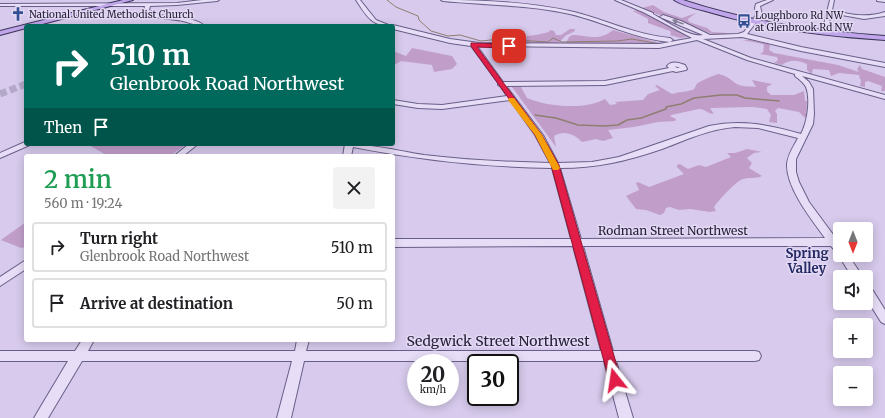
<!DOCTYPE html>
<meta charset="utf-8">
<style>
body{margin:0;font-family:Merriweather,serif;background:#f2f2f2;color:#202124;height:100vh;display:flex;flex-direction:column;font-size:15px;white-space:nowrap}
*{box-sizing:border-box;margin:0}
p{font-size:13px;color:#757577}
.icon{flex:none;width:22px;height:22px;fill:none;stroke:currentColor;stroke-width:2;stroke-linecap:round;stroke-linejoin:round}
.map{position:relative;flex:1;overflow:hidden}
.drawer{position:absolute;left:24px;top:154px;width:371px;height:188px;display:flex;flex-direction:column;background:#fff;border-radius:4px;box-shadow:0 2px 10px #0003}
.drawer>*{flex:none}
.banner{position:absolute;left:24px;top:24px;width:371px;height:122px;border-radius:4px;box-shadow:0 2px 10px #0003;background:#00695c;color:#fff;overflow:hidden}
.needle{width:26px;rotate:180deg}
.buttons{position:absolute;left:833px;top:222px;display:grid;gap:8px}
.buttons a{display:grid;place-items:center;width:40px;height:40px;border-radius:4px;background:#fff;box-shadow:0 2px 10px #0003;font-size:20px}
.speed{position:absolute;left:407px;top:354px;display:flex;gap:8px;font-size:20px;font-weight:700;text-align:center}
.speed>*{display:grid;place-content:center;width:52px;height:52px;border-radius:50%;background:#fff;box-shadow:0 2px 10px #0003;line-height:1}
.speed small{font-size:10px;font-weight:400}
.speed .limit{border:2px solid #111;border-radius:6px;background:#fff;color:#111}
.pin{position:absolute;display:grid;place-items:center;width:34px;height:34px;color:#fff;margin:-17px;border-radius:8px;box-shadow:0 2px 6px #0006}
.me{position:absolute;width:44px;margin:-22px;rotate:345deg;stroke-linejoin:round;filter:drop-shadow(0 0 3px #0008)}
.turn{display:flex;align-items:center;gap:14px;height:84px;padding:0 20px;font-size:18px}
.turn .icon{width:52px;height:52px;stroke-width:2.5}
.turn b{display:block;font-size:28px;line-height:34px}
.then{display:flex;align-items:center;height:38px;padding:0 20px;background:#0003;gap:8px;font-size:15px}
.round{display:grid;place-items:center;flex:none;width:42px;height:42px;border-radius:4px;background:#f2f2f2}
.headline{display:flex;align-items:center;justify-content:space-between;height:68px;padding:0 20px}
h1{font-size:24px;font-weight:600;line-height:30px;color:#1e9e55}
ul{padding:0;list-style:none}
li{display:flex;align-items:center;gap:12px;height:50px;margin:0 8px 6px;padding:0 12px;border:2px solid #e0e0e0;border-radius:4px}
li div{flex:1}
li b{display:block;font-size:15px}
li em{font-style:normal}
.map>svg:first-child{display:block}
</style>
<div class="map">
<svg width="885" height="418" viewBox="0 0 885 418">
<rect width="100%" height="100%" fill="#d7caec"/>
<path fill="#c19eca" d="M653 5 664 12 682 18 696 13 688 19 689 22 707 28 712 32 726 33 729 35C707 36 697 27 677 20 665 16 653 14 642 8Z
M637 10 691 36 681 38 670 35 671 33 670 31 648 23V19L633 11Z
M570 29H576L574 30 575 31 565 36 559 43H526L524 41 527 36 536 35 549 32 550 30 554 31 556 35H561Z
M613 30 641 38 664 44 566 43 569 37 572 35C589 35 598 42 613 30Z
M742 40H750L769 44 770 46 769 50 774 53 838 65 859 72 857 69 860 65 862 69 885 77V91H881L882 86 868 81 865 82V87L860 86 861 80 859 77 860 76 859 75 839 73 831 76 829 70 813 69 812 73 811 74 807 70V64C799 60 789 59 782 65L774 63 778 60 777 57 760 54 763 52 764 46 763 44Z
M412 48 452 56 457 64 452 69 434 72 432 65 401 61 393 66V51L406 56Z
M719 74C731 77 730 81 739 85 744 87 751 86 756 87L752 80 772 84 767 87V91L771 95H794L804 91 805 101H807L806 116 805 118 799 112 778 108 775 111 777 114V123L769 122 771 115 767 109 753 107 710 108 714 114C708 114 705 109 699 109L671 115 670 116 676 119 675 121 658 122 634 127 608 130 613 138 603 141 596 139 582 142C574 134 565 130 554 136L556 147 512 87H521L527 98C548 107 585 110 605 99L610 105 617 104 615 102 643 100 648 94 660 90 655 86 657 85 672 94C678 92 686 92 692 90 696 89 695 85 698 83 701 81 716 74 719 74Z
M87 144H187L170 156H108Z
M747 149 762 152 754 153 747 158 752 163 749 168 762 176C756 179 749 177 743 179 736 181 719 200 714 207L716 211 710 212 690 209 679 210 670 207 666 208 664 213 660 215 646 210 636 209 626 196 639 190 636 183 638 182 649 187 684 174 677 167V165L680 164 688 169 699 165 706 167 731 157 727 153H735Z
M26 222V247L21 248 1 240Z"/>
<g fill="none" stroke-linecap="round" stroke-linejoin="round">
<path stroke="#8f7e71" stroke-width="1" d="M387 0 396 7 418 16 419 20 431 31 448 36 460 35 481 41 500 39 508 42 515 40 548 42 553 38 562 42 617 41 632 39 660 44"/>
<path stroke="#8f7e71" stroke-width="1.5" d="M535 115 556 118 578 125 605 126 618 125 627 120 641 118 666 109V107L681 104 694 98 721 95H737L745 98 779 101"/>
<path stroke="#b4a8c8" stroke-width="7" stroke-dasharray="7 3.5" stroke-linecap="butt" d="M0 94 26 84"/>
<defs>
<path id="minor" d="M202 0H219L217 1 177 5 150 6 149 10C165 21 189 13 205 26 197 26 191 23 183 21 169 18 157 20 144 11L145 6H0V4L177 3Z
M356 0H360L376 20 391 26C371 26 366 15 356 0Z
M441 0C485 0 531 2 574 12 606 20 636 35 670 38L673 40 670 42C635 39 604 22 570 14 529 5 486 5 443 1Z
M615 0H621L653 13V14C665 21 691 38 703 35L660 17 663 15 681 21 710 35 738 34 744 32 756 15 755 8 756 4 767 0H773L760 6 762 15 747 34 801 47 885 63V67L801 51 742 37 703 39 751 58 885 95V99L802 76 809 82 813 89 814 114 813 124 796 159V172L799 182 809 202 840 244V255H848L863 277H852L838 254 831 246H583L613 351H755L759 352 761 356 759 360 755 361H616L633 418H619L604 361H304L291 418H277L292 361H82L48 418H34L68 361H0V351H75L82 340H94L88 351H295L297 340H309L306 351H601L573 246 393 247V239H571L552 168C484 167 419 160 353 147L351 156H343L345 144C372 144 398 151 424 155 466 160 507 162 550 163L535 135 510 100 442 109 418 108 393 104V100L418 104 442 105 507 96 500 86 498 85V83L471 46 450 43 393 29V26H391L393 25 450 39 479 43 659 44 692 38 643 12ZM697 40 747 60 795 74V76C799 79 804 83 806 87 811 100 807 123 801 134 770 125 741 119 709 126L619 157 592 162 558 163 543 135 506 86 605 85 673 71 676 72 686 70 687 69 685 65C679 63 672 60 667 66L669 68 605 81 503 82 477 46 659 48ZM675 66 680 68H677ZM735 127 758 128 798 138C794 146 788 154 787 164 786 188 812 220 825 238L581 239 560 168C597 168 627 161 662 149 686 140 709 129 735 127Z
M830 0H834L832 10C850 15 867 18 885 12V16L864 19 831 13 827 32 822 33Z
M877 0H885V2L877 1Z
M25 142 26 144H32L0 158V153Z
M189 144H198L183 156H174Z
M26 260V269L0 286V277Z
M866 285 870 286 885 310V324L881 322 866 298Z"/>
<path id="major" d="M123 0H133L35 26H26V28L0 35V31Z
M674 0H683C749 22 816 31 885 36V40C825 36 766 29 709 12 698 9 683 6 674 0Z"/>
</defs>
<use href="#minor" stroke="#685f88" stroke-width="2"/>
<use href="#major" stroke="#383356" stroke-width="2"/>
<use href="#minor" fill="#e7ddf7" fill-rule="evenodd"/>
<use href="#major" fill="#c0a5eb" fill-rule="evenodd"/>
</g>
<defs><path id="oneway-solid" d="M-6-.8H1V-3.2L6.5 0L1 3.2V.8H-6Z"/></defs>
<use fill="#868098" href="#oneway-solid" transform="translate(678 22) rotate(-160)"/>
<path fill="#e11d48" stroke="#92132f" d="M471 43 509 44 512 46 509 48 477 47 542 135 559 165 621 380 620 384 615 386 611 384 609 380 551 165 535 135 471 46Z"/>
<path fill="#f59e0b" d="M509 98H514L542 135 560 168 558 170H553L535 135 508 100Z"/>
<defs>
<symbol id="church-bare" viewBox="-9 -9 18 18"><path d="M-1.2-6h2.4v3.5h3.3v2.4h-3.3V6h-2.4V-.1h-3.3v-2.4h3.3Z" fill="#335192" stroke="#e4d9f4" stroke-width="2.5" paint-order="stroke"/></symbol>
<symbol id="bus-bare" viewBox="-9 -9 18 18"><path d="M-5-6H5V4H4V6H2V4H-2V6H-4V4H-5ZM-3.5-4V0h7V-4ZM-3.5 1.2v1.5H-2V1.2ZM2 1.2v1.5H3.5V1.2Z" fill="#335192" stroke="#e4d9f4" stroke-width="2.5" paint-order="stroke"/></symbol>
</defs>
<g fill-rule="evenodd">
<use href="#church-bare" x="8" y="4" width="20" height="20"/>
<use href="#bus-bare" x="734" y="11" width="20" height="20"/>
</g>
<g text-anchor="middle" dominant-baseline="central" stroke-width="3" stroke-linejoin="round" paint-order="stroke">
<g font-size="10" fill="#262239" stroke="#e4d9f4" text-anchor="start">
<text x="29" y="14">National United Methodist Church</text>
<text x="755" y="15">Loughboro Rd NW<tspan x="755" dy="12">at Glenbrook Rd NW</tspan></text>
</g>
<g font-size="12" fill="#262239" stroke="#e4d9f4">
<text x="673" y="230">Rodman Street Northwest</text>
</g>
<g font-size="13" font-weight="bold" fill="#242a63" stroke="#e4d9f4">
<text x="807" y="253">Spring<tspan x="807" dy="15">Valley</tspan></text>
</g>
<g font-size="14" fill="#262239" stroke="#e4d9f4">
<text x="498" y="341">Sedgwick Street Northwest</text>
</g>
</g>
</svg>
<div class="buttons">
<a><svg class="needle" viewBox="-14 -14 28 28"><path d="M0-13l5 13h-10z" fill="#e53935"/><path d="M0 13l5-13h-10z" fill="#757577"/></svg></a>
<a><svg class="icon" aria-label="sound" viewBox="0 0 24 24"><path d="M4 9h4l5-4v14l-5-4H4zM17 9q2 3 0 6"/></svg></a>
<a>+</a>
<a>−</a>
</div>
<div class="speed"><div>20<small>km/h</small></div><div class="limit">30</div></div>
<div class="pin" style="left:509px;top:46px;background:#d93025"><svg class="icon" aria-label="arrive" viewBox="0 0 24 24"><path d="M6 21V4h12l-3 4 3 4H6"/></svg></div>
<svg class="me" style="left:615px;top:380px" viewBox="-20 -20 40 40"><path d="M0-17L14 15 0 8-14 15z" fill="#e11d48" stroke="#fff" stroke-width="4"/></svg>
<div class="banner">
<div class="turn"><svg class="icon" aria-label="right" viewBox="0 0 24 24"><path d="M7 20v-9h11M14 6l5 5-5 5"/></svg><div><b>510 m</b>Glenbrook Road Northwest</div></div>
<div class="then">Then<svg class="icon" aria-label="arrive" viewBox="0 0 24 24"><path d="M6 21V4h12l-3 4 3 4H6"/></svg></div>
</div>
<section class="drawer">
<div class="headline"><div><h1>2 min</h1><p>560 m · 19:24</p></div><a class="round"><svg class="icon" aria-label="close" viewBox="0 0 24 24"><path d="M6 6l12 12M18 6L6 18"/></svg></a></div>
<ul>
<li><svg class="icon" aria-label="right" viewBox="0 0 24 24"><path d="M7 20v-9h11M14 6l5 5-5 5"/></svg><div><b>Turn right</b><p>Glenbrook Road Northwest</p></div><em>510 m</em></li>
<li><svg class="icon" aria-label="arrive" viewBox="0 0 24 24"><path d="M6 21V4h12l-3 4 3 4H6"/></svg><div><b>Arrive at destination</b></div><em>50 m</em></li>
</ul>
</section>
</div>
